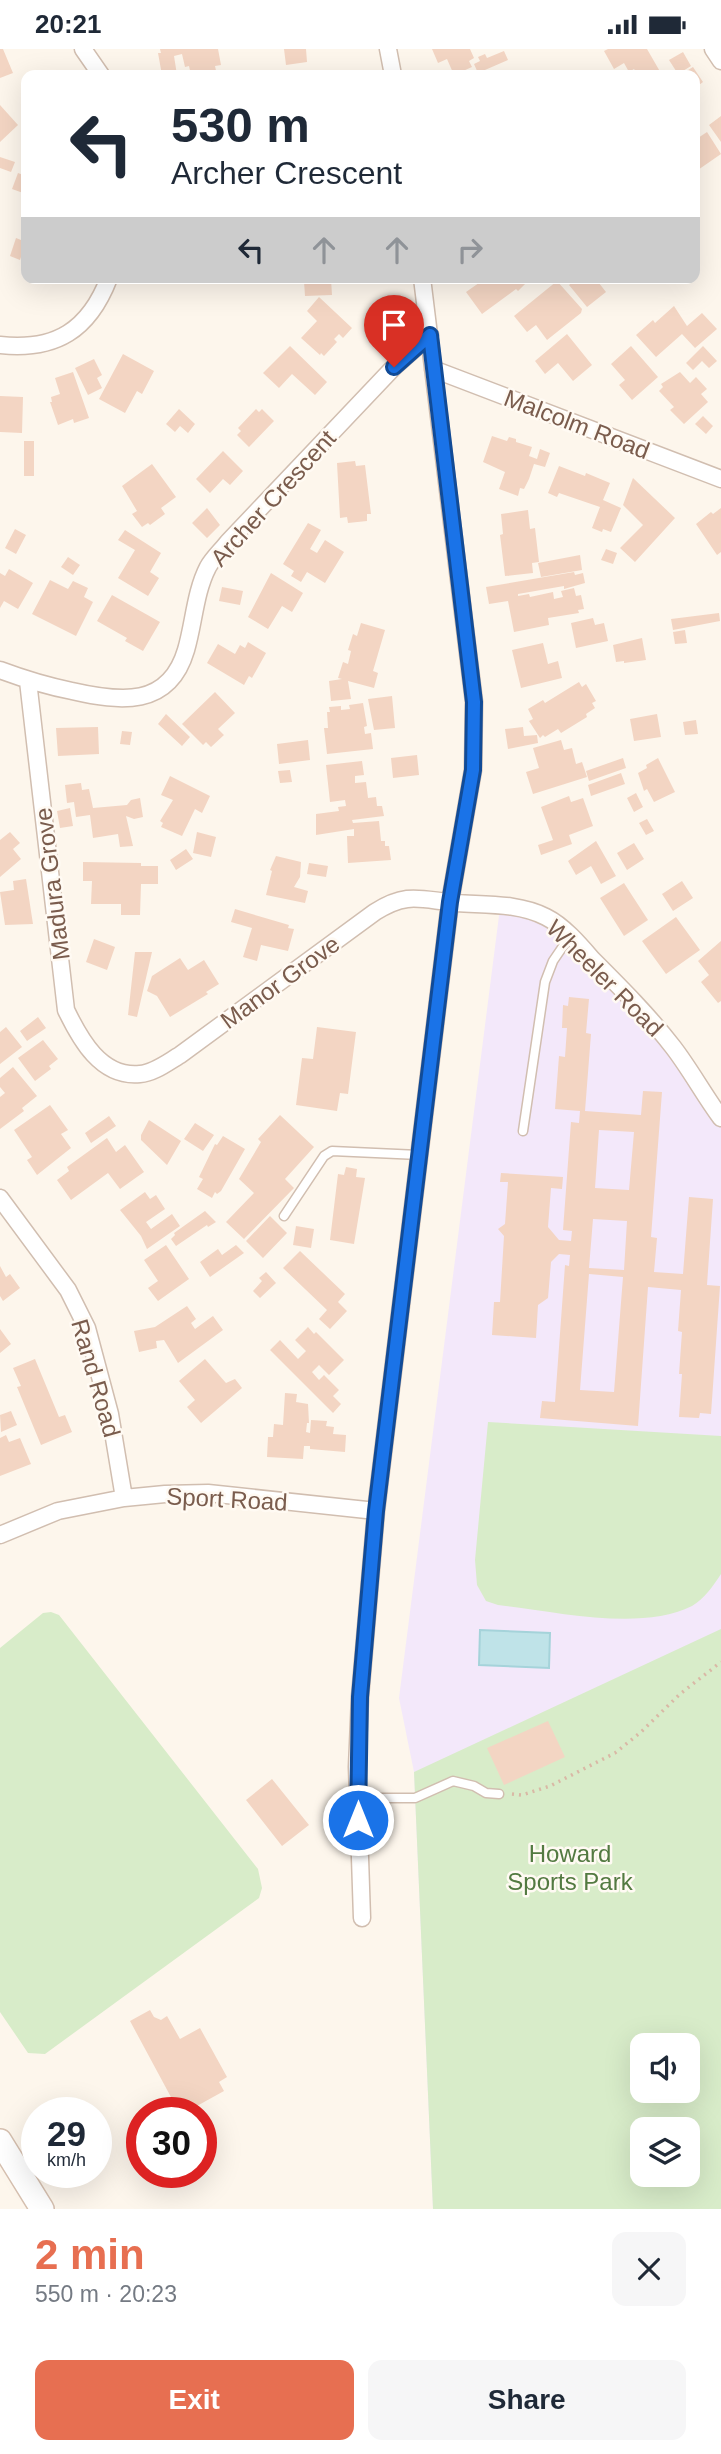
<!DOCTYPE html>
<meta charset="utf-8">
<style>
body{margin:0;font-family:Arial,sans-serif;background:#f6f6f7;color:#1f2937;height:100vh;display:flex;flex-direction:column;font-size:26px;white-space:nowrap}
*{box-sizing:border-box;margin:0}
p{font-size:23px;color:#747a83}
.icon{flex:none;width:38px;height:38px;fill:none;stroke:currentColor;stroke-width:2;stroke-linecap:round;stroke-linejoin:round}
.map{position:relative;height:2160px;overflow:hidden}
.drawer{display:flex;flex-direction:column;background:#fff;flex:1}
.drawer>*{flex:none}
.guide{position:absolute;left:21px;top:21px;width:679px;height:214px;border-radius:14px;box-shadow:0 7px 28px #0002;background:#fff;color:#1f2937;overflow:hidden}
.fabs{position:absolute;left:630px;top:1984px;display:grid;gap:14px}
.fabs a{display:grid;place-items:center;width:70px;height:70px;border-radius:14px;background:#fff;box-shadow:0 7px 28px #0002;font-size:35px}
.speed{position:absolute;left:21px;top:2048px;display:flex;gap:14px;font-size:35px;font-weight:700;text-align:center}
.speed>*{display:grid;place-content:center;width:91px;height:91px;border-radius:50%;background:#fff;box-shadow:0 7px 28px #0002;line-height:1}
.speed small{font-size:18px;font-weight:400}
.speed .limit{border:10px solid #d22;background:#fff;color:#111}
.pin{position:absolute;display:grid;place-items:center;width:60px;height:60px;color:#fff;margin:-72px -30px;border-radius:50% 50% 50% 0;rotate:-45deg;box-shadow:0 0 7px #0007}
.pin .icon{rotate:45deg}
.me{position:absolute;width:77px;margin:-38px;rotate:0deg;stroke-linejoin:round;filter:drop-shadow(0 0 5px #0008)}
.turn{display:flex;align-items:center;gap:24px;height:147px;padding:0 35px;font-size:32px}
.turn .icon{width:91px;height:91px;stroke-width:2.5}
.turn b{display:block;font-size:49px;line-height:60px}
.lanes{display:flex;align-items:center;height:66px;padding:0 35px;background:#0003;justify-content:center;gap:35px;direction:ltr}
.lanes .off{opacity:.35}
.round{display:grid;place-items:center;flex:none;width:74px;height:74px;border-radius:14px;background:#f6f6f7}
.headline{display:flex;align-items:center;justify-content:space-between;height:119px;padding:0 35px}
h1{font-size:42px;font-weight:700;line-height:52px;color:#e76f51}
.button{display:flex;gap:14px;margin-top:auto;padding:14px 35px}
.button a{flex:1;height:80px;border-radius:14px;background:#e76f51;color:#fff;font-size:28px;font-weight:700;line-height:80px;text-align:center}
.button a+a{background:#f6f6f7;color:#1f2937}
.status{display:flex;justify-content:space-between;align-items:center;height:49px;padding:0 35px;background:#fff;direction:ltr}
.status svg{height:19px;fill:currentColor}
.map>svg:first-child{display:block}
</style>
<div class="status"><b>20:21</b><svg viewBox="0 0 49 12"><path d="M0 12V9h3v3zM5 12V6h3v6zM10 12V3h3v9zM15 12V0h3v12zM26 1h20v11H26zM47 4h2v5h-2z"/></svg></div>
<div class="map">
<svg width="721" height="2160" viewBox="0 0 721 2160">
<rect width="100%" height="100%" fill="#fdf6ec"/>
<path fill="#f3e8fa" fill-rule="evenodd" d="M500 859 568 880 721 1069V2160H433L414 1723 399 1649ZM642 1997H688V2042H642ZM642 2081H688V2126H642Z"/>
<path fill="#d8ecc9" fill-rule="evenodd" d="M488 1373 721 1387V1525C714 1536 703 1551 692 1557 640 1583 554 1562 498 1556L486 1552 477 1536 475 1511Z
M51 1563 59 1566 258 1820 262 1839 259 1849 45 2005 28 2004 0 1963V1599L43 1564Z
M721 1580V2160H433L414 1723ZM642 1997H688V2042H642ZM642 2081H688V2126H642Z"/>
<path fill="#bfe3e8" stroke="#a5d3da" stroke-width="2" d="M480 1581 550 1584 549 1619 479 1616Z"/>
<path fill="#f3d5c3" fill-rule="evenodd" d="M0 0H3L13 24 0 29Z
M160 0H218L221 16 215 17 217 26H191L189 17 185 18 182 5 174 7 177 26H162L158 4H161Z
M284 0H306L307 13 286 16Z
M432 0H470L474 9 469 12 472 18 454 26 447 10 438 14Z
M608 0H647L662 26H638L634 20 629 23 624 14 614 20 604 2Z
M504 2 508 11 478 24 474 15 480 12 478 8 485 5 487 9Z
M683 3 691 17 678 25 669 11Z
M693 18 703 33 695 39V26H680Z
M0 56 18 76 0 93Z
M721 67V93L709 76Z
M707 83 721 105 695 123V91Z
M0 108 15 113 11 123 0 119Z
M18 124 26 127V145L12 140Z
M16 189 26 193 20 211 10 207Z
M486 229H524L527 233 518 242 516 240 482 265 466 243Z
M577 229H595L606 243 587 258 569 236Z
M331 230 332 246 305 247 304 232Z
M557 232 582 260 581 264 547 291 536 276 527 283 514 267Z
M319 248 352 279 343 289 339 285 334 290 337 293 324 307 321 304 320 306 301 289 317 272 307 262Z
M674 257 687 277 702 264 717 280 695 299 682 285 656 308 636 286 653 271 655 274Z
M567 285 592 316 573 332 558 314 545 325 535 312Z
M290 297 327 333 315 346 292 325 279 339 263 324Z
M631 297 658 328 632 351 619 336 625 331 611 315Z
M703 297 717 312 709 319 702 312 693 321 686 314Z
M123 305 154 322 142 345 137 342 125 364 99 350Z
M94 310 102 326 97 329 102 339 88 346 75 319Z
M73 323 89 369 74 374 73 370 58 376 50 353H52L51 348 60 345 55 329Z
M680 323 690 334 696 328 707 340 701 345 708 353 684 375 670 361 674 358 659 342 663 338 661 335Z
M0 347 23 348 22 384 0 383Z
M179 360 195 375 188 384 180 377 175 383 166 375Z
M256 360 259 363 262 360 274 372 249 398 237 386 241 382 238 379Z
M703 367 713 377 706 385 695 375Z
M492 387 507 392 509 388 516 390V393L532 398 529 407 537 410 540 400 550 404 545 418 534 415 529 430 524 440 520 439 518 447 499 440 505 423 483 413Z
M24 392H34V427H24Z
M223 402 243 422 230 436 223 430 210 444 196 430Z
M355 412 356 417 365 416 371 465H367V472L348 474 347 468 340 469 337 414Z
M152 415 176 448 161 459 165 465 150 476 148 474 142 478 132 465 137 462 122 437Z
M559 417 585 427 586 424 610 434 603 451 621 459 611 483 603 480 602 483 592 479 600 458 559 444 557 448 548 444Z
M633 429 675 469 635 513 620 499 643 476 623 456Z
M207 459 220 476 207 489 192 474Z
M721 459V503L717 506 696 475 711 463 713 465Z
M528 461 530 480 535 479 539 513 532 514 533 524 505 527 500 486 503 485 501 465Z
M308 474 321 481 310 500 317 504 325 491 344 503 325 534 307 523 301 533 291 527 294 522 283 515Z
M15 480 26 486 16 505 5 499Z
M125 481 161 504 150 523 159 529 148 547 118 529 135 501 118 491Z
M606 500 617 504 613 515 601 511Z
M580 506 582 521 541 528 538 514Z
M68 508 80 516 73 526 61 518Z
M9 520 33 534 18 560 4 552 0 559V524L5 527Z
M574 523 575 526 583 524 585 534 564 540V537L518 545V547L529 545 530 548 553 543 554 550 563 548 561 542 574 539 576 547 581 546 584 560 578 561 579 564 548 569 549 576 514 583 508 552 489 555 486 538Z
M271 524 303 544 292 563 282 557 268 580 248 568Z
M50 531 68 540 73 532 88 539 84 548 93 553 76 587 32 565Z
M222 538 243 542 240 556 219 552Z
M112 546 160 573 143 602 125 592 127 589 97 572Z
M719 564 720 572 673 581 671 570Z
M593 569 595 576 604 574 608 592 576 599 571 574Z
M361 574 385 581 373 622 378 624 374 639 348 632 351 650 331 652 329 632 342 630 338 629 343 613 348 615 351 602 348 601 353 585 357 587Z
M685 581 687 594 675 595 673 583Z
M642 589 646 611 624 614V612L616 613 613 596Z
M248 593 266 604 252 629 249 627 244 636 207 614 218 595 235 605 240 596 245 599Z
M543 594 548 615 558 612 562 629 521 639 512 601Z
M579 633 582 638 586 635 596 652 592 654 595 659 586 665 587 668 561 684 558 680 545 688 543 686 540 689 529 672 533 670 528 660 543 651 545 654Z
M215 643 235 664 218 680 224 686 211 698 206 693 203 696 182 675Z
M392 647 395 679 374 681 368 650Z
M363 654 367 677 364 678 365 685 371 684 373 700 327 705 324 679H328L327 663H330L329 658 341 657V661L350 660 349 656Z
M166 665 190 688 182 697 158 675Z
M657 665 661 688 634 692 630 670Z
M696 671 698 685 685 686 683 673Z
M98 678 99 705 58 707 56 679Z
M523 678 524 687 537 686 538 694 508 700 505 680Z
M122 682 132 683 130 696 120 695Z
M308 691 310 711 279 715 277 695Z
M561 691 564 701 572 699 576 715 582 713 587 728 533 745 526 723 539 719 533 699Z
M417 706 419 726 393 729 391 709Z
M623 709 626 719 589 732 586 722Z
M658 709 675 743 654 753 647 740 644 742 638 724 647 719 646 716Z
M362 712 364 726 355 727V734L366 733 368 749 376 748 377 757H382L384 767 352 771 353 774 379 772 381 792H385V797H389L391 811 348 814 347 787H354V780L316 786V765L339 762 338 758 346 757 345 751 330 753 326 716Z
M290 721 292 733 280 734 278 722Z
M621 724 625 735 591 747 588 736Z
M170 727 210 747 202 764 195 760 182 787 161 778 163 774 160 772 173 751 161 746Z
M81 734 82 741 89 740 93 759 127 756 131 751 140 749 143 768 134 770 126 767 133 797 120 798 118 785 93 789 90 766 76 768 74 753 67 754 65 736Z
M636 744 643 758 634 763 627 749Z
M569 747 571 753 583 749 593 777 569 786 572 795 541 806 538 796 553 791 541 758Z
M70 759 73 777 60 779 57 762Z
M647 770 654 782 646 786 639 774Z
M10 783 20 794 13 800 21 810 0 828V791Z
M197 783 216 788 211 808 193 804Z
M596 792 616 827 601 835 591 817 576 826 568 812Z
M634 794 644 810 627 821 617 804Z
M186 800 193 810 176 821 170 811Z
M276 807 301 813 300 828 294 838 308 842 305 854 266 846 272 822 270 821Z
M83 813 141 814V817H158V835H141L140 866H121V855H91L92 832H83Z
M309 814 328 817 326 828 307 825Z
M26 830 33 875 5 876 0 843 14 841 13 832Z
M682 832 693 849 673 862 662 845Z
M624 834 648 871 624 887 600 849Z
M235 860 289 876 288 879 294 880 288 902 261 896 257 912 243 908 252 879 231 873Z
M676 868 700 901 666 925 642 892Z
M94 890 115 898 107 921 86 913Z
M721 892V952L718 954 701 933 709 926 698 912Z
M135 903H152L137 968 128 966Z
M180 909 188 921 204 911 219 935 206 943 208 945 170 968 157 947 147 942 152 927Z
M569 948 589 950 586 984 591 985 585 1062 641 1066 643 1042 662 1043 651 1188 657 1189 654 1223 683 1225 689 1148 713 1150 707 1236 720 1237 711 1365 700 1364 699 1369 679 1368 682 1325H679L682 1283 678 1282 681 1241 648 1238 638 1377 540 1369 542 1352 555 1353 565 1216 569 1217 570 1206 559 1205 551 1213 548 1249 538 1256 536 1289 492 1286 494 1253H500L504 1187 498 1180 505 1175 508 1133H500L501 1124 563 1128 562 1140 551 1139 548 1178 559 1191 571 1192 572 1182 563 1181 571 1073 579 1074 580 1062 555 1060 559 1007 565 1008 567 979H562L563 956 568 957ZM599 1081 634 1083 629 1141 595 1139ZM593 1170 627 1172 624 1221 589 1219ZM589 1225 623 1228 614 1343 580 1341Z
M38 968 46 979 27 992 20 982Z
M6 978 22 998 0 1015V983Z
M317 978 356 983 348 1045 340 1044 337 1062 296 1056 302 1009 313 1010Z
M43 991 58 1010 49 1017 51 1020 35 1032 18 1009Z
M13 1018 37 1047 22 1059 24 1062 0 1080V1048L5 1044 0 1038V1029Z
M50 1056 68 1081 61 1085 71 1099 37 1126 27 1111 32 1108 14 1081Z
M280 1066 314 1098 285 1130 294 1139 244 1190 226 1173 254 1144 239 1130 261 1093 258 1090Z
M109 1067 116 1077 91 1094 85 1084Z
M149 1071 181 1092 167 1116 141 1091V1086Z
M195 1074 214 1086 203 1102 184 1090Z
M223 1087 245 1100 221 1142 217 1145 215 1143 212 1149 197 1140 203 1130 199 1128 215 1095 217 1096Z
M107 1089 116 1103 125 1096 144 1123 120 1140 108 1124 71 1151 57 1131 69 1122 67 1118Z
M346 1118 357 1120 356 1128 365 1129 354 1195 330 1191 338 1125 344 1126Z
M145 1143 150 1150 156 1146 165 1160 146 1173 151 1180 172 1165 180 1177 147 1200 141 1187 120 1161Z
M205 1162 216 1173 208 1178 207 1176 176 1197 171 1190 175 1186 174 1184Z
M270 1167 287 1184 263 1209 246 1192Z
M296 1177 314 1180 311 1199 293 1196Z
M166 1196 189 1230 158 1252 148 1239 158 1232 144 1211Z
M236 1196 244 1204 210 1228 200 1213 218 1200 222 1206Z
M300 1202 345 1245 338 1253 347 1262 330 1280 319 1270 327 1261 283 1219Z
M0 1217 6 1228 10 1225 20 1239 3 1252 0 1247Z
M266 1223 276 1234 260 1249 253 1242 262 1232 259 1229Z
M187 1257 196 1270 191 1274 195 1280 213 1267 223 1281 178 1314 164 1291 156 1292 157 1299 139 1303 134 1282 155 1278Z
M308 1278 314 1285 316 1283 344 1311 329 1326 319 1316 312 1323 319 1331 324 1326 339 1341 333 1347 341 1355 333 1364 270 1301 280 1291 298 1310 306 1302 295 1291Z
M0 1280 11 1295 0 1304Z
M35 1310 59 1368 65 1366 72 1383 41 1396 17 1338 21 1337 13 1319Z
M205 1310 226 1334 235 1330 242 1339 201 1374 187 1358 195 1351 179 1332Z
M285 1344 297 1345 296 1353 308 1355 309 1374H307L306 1383 310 1384 311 1371 327 1372 326 1377 334 1378 333 1385 346 1386 345 1403 310 1400V1397H304L303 1410 267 1408 268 1388H273L274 1375 283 1376Z
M11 1362 17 1376 1 1383 0 1366Z
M6 1386 9 1393 20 1389 31 1415 0 1427V1389Z
M548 1672 565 1708 504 1736 487 1699Z
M272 1730 309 1776 282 1797 246 1751Z
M150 1961 154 1968 161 1971 167 1967 180 1990 200 1979 227 2028 219 2033 224 2042 186 2063H179L130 1972Z"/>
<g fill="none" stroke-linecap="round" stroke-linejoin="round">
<defs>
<path id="lane" d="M523 1082 545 933 553 912 570 887
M284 1167 324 1107 332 1102 419 1106
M358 1749H415L453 1732 474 1737 486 1744 499 1745"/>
<path id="street" d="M83 0 101 26
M388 0 393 26
M713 0 721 12
M0 296C56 302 89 281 109 229
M433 320 721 430
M0 621C24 630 47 637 72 642 120 653 169 659 186 601 194 574 195 543 208 518 213 509 222 501 228 493L394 318 430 286
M28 632 66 961C80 990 101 1029 140 1025 154 1024 168 1013 180 1006L375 863C408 842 421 851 457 854 486 856 519 854 546 868 564 877 580 896 593 911 621 939 649 967 673 998 690 1020 704 1046 721 1069
M0 1149 68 1241 87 1279 110 1365 124 1449
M0 1486 58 1462 124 1449 165 1445 208 1444 376 1462
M362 1869 357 1718 360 1648 376 1462 450 853 473 721 474 653 422 229"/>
<path id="secondary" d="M0 2092 42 2160"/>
</defs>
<use href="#lane" stroke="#d1beb0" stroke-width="11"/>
<use href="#street" stroke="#d1beb0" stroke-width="19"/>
<use href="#secondary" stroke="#d6c0b0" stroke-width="26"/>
<path stroke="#d9b8a5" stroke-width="3.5" stroke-dasharray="2 5" stroke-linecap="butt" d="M512 1745 522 1746 550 1737 615 1704 641 1683 680 1645 721 1613"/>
<use href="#lane" stroke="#fff" stroke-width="8"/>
<use href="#street" stroke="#fff" stroke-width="16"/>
<use href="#secondary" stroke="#fff" stroke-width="23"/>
</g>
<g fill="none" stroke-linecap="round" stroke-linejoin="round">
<defs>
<path id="route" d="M358 1771 360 1648 376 1462 450 853 473 721 474 653 430 286 394 318"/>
</defs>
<use href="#route" stroke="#114b97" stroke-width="18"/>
<use href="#route" stroke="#1a73e8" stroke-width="12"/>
</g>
<g text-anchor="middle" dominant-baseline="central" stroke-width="5" stroke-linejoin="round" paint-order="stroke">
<g font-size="24" fill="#7a5c4d" stroke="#fffaf3">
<text transform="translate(577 375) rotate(21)">Malcolm Road</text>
<text transform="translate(273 449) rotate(-48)">Archer Crescent</text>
<text transform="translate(52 835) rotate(-97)">Madura Grove</text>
<text transform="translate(605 929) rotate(45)">Wheeler Road</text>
<text transform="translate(280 933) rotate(-36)">Manor Grove</text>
<text transform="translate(96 1329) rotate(74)">Rand Road</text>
<text transform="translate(227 1450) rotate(3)">Sport Road</text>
</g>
<g font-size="24" fill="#537a41" stroke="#fffaf3">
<text x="570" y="1804">Howard<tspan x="570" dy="28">Sports Park</tspan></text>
</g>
</g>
</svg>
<div class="fabs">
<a><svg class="icon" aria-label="sound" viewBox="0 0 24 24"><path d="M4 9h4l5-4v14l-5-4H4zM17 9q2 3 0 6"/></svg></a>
<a><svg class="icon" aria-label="layers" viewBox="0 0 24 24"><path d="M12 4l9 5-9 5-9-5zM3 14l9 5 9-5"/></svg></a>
</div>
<div class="speed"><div>29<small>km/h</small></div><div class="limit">30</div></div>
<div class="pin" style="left:394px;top:318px;background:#d93025"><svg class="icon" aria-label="arrive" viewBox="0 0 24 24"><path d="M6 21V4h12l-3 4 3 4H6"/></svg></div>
<svg class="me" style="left:358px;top:1771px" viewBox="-20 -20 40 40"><circle r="17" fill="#1a73e8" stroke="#fff" stroke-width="3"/><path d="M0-11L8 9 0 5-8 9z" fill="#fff"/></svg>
<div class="guide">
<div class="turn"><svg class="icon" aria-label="left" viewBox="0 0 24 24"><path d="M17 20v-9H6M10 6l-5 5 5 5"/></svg><div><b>530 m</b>Archer Crescent</div></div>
<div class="lanes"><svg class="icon" aria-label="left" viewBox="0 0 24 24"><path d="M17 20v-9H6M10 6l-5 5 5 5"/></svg><svg class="icon off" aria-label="ahead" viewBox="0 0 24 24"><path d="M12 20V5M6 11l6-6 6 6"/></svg><svg class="icon off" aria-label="ahead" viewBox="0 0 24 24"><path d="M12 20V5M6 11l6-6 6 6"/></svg><svg class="icon off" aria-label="right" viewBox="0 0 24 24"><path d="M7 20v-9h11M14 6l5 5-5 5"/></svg></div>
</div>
</div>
<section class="drawer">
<div class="headline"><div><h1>2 min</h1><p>550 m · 20:23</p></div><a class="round"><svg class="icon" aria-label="close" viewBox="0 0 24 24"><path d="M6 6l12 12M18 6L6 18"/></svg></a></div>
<div class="button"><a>Exit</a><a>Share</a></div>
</section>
